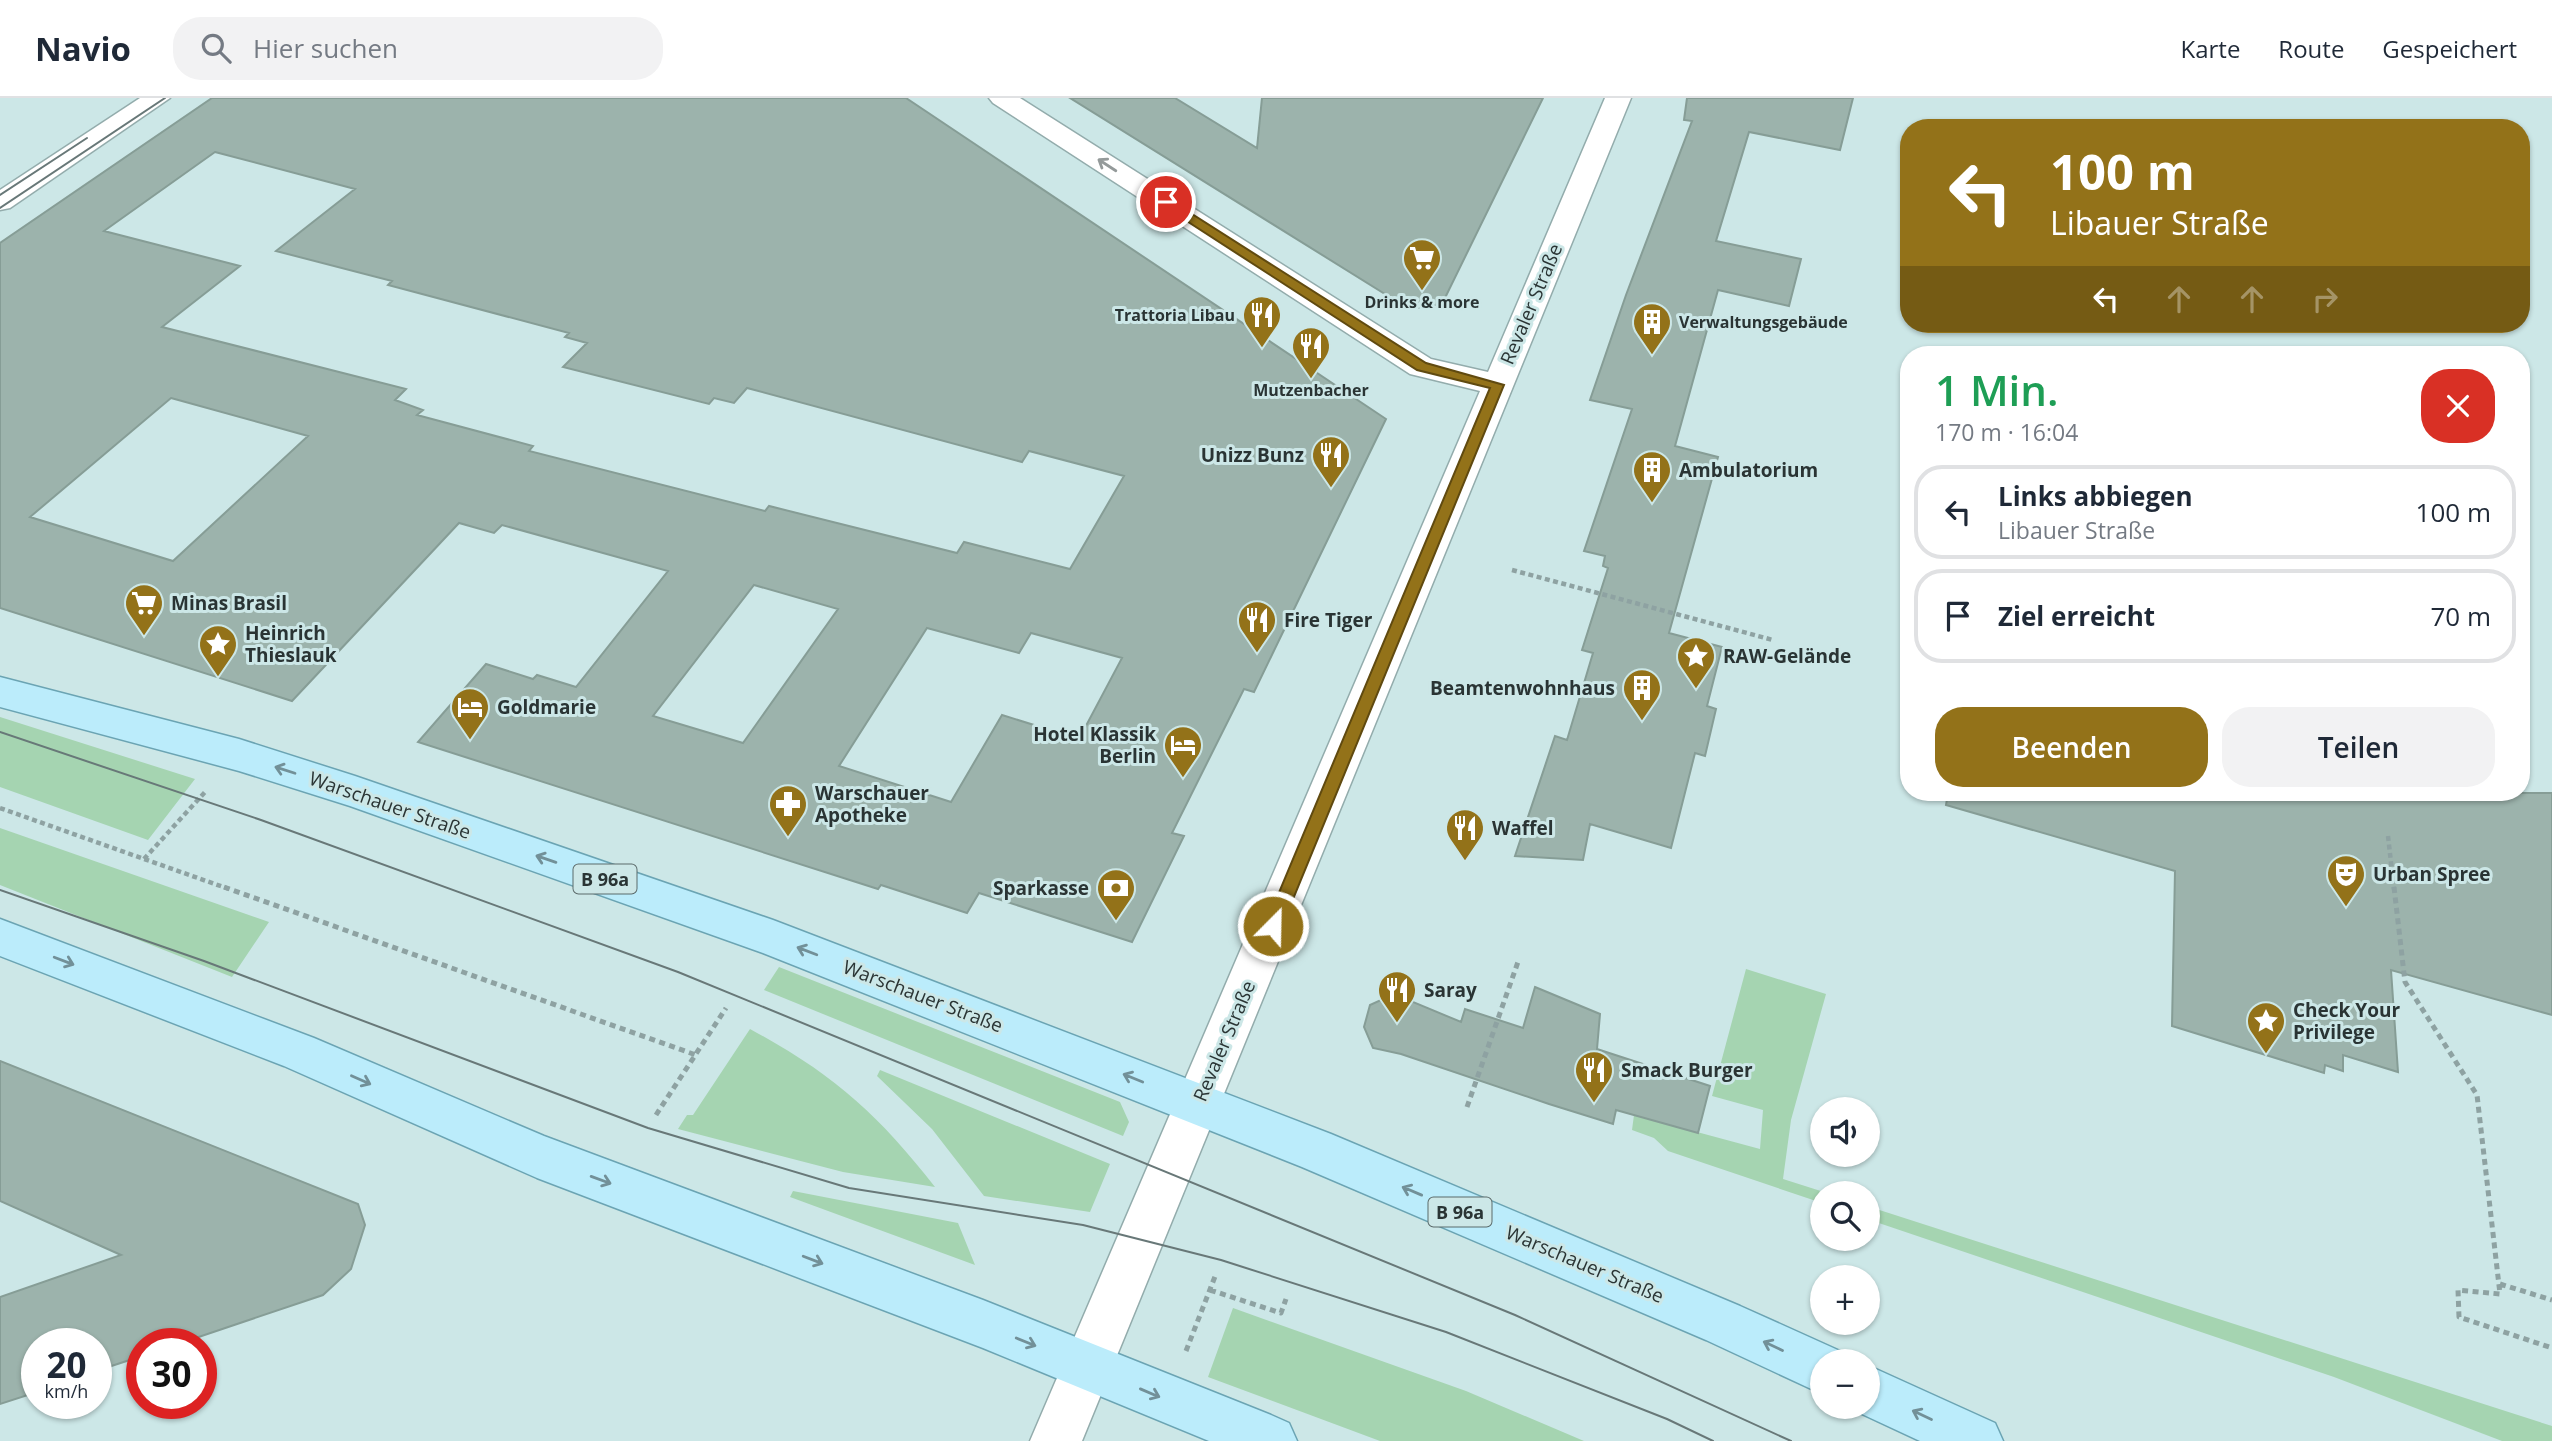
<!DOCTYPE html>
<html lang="de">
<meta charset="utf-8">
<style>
body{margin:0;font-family:"Open Sans",sans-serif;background:#f2f2f3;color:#1f2937;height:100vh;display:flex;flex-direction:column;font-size:26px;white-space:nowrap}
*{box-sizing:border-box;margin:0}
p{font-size:23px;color:#747a83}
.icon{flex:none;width:38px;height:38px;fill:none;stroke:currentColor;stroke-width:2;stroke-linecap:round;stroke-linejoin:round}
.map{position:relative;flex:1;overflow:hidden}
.drawer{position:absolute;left:1900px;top:248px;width:630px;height:455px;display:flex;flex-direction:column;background:#fff;border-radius:28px;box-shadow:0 2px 5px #0004}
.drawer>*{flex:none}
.banner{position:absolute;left:1900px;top:21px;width:630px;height:214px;border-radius:28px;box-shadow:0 2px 5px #0004;background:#937219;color:#fff;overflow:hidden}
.fabs{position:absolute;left:1810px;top:999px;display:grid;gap:14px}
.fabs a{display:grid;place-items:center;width:70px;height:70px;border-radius:50%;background:#fff;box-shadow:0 2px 5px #0004;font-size:35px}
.speed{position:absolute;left:21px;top:1230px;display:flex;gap:14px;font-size:35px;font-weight:700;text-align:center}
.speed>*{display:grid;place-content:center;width:91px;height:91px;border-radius:50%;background:#fff;box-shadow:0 2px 5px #0004;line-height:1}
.speed small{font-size:18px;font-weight:400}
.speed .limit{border:10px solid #d22;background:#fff;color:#111}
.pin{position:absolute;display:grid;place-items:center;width:60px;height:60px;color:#fff;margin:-30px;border:4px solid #fff;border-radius:50%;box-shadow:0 2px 7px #0007}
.me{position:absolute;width:77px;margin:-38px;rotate:23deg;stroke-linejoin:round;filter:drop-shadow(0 0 5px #0008)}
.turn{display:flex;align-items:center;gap:24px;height:147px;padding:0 35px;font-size:32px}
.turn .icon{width:91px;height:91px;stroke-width:2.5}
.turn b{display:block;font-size:49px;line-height:60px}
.lanes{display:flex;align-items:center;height:66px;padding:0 35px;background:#0003;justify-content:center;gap:35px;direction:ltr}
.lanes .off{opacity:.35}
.round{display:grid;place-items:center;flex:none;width:74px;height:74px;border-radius:28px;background:#f2f2f3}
.overview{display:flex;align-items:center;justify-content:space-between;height:119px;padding:0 35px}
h1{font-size:42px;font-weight:600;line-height:52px;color:#1e9e55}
.primary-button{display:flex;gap:14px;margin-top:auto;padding:14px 35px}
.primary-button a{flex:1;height:80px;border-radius:28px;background:#937219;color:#fff;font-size:28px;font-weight:600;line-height:80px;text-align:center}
.primary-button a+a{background:#f2f2f3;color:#1f2937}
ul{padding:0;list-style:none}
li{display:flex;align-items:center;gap:21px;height:94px;margin:0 14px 10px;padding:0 21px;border:4px solid #e0e1e3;border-radius:28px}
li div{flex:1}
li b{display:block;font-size:26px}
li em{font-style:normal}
header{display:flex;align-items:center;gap:42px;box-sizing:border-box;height:98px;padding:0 35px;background:#fff;border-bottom:2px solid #e0e1e3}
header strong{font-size:33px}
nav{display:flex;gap:38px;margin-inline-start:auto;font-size:24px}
.search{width:490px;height:63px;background:#f2f2f3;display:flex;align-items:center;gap:18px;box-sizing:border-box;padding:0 24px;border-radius:28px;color:#747a83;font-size:26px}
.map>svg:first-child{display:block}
</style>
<header>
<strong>Navio</strong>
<div class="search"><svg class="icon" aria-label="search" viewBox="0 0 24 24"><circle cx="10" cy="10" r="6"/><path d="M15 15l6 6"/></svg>Hier suchen</div>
<nav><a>Karte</a><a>Route</a><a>Gespeichert</a></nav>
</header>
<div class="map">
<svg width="2552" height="1343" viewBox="0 0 2552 1343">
<rect width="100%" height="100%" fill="#cce7e7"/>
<path fill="#a5d4b1" d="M0 619 195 681 148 742 0 689Z
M0 730 269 824 232 879 0 787Z
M779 869 1120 1004 1129 1024 1123 1038 764 892Z
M1746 871 1826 896 1791 1022 1783 1081 1827 1095 1822 1096V1105L1668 1053 1654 1040 1632 1032 1634 1017 1760 1051 1763 1012 1712 998Z
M750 931C833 976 877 1015 935 1089L843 1074 678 1031 687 1017H693Z
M880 972 1110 1066 1090 1114 984 1098 932 1031 877 978Z
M793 1093 958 1125 975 1167 790 1099Z
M1867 1108 2552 1328V1343H2502L2334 1279 1867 1121Z
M1233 1210 1466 1293 1584 1343H1380L1208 1279Z"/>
<path fill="#9cb3ac" stroke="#869d96" stroke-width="2" fill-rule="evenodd" d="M212 0H906L1386 321 1254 594 1244 591 1172 735 1184 738 1132 844 979 795 967 815 881 787 878 791 418 644 486 566 533 581 537 577 576 589 668 473 502 427 494 435 459 425 292 603 0 510V145ZM215 54 355 91 276 153 392 183 388 187 569 235 565 239 587 245 563 269 709 306 714 300 734 305 747 290 1022 364 1029 353 1124 378 1070 471 964 444 957 455 769 408 765 413 529 353 533 348 417 317 423 312 395 302 406 291 162 229 240 168 104 133ZM171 300 308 338 173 463 30 419ZM754 487 838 511 743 645 653 618ZM927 530 1019 555 1031 535 1122 560 1079 641 1002 617 951 704 839 668Z
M1070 0H1175L1257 50 1262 0H1543L1442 206 1409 211Z
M1687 0H1853L1840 52 1749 34 1716 143 1801 161 1789 208 1718 192 1675 348 1718 359 1669 535 1722 549 1707 608 1716 611 1705 658 1695 655 1671 750 1590 726 1583 762 1515 758 1555 638 1567 642 1593 555 1582 552 1608 470 1603 468 1605 458 1584 453 1632 311 1590 302 1626 197 1692 23 1684 22Z
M1948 695H2552V917L2391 872 2398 974 2343 957V973L2325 967 2324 975 2172 928 2175 773 1946 707Z
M1535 889 1600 916 1597 951 1710 988 1698 1035 1616 1012 1613 1026 1549 1006 1401 956 1373 950 1364 929 1370 907 1394 896 1461 924 1465 911 1523 930Z
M0 963 358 1106 365 1127 351 1171 323 1197 178 1246H142V1258L96 1273V1246H37V1294L0 1306V1199L121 1157 0 1103Z"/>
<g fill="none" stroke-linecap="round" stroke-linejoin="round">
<defs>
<path id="street" d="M989 0H1020L1431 261 1488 274 1605 0H1631L1082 1343H1030L1480 293 1410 276 993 5Z"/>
<path id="secondary" d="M140 0H170L10 110 0 112V92Z"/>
<path id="primary" d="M0 579 239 641 355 678 773 822 1331 1036 1740 1208 1840 1253 1844 1264H1822V1296L1706 1242 1302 1069 763 855 350 708 239 673 0 609Z
M0 821 314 940 544 1038 983 1202 1271 1317 1289 1325 1297 1343H1209L983 1250 537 1080 284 968 0 858Z
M1867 1267 1995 1325 2003 1343H1920L1849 1310 1867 1309Z"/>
</defs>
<use href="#street" stroke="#93acac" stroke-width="3"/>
<use href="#secondary" stroke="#93acac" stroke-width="3"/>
<use href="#primary" stroke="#6ba4b3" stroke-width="3"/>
<path stroke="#8ea2a2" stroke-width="4.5" stroke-dasharray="5 3.5" stroke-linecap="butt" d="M1512 472 1773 542
M0 710 229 791
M2388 738 2394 791
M144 761 205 694"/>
<path stroke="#8ea2a2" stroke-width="5" stroke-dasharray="6 4.5" stroke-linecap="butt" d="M224 789 696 957
M2394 789 2405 884 2477 997 2500 1196 2458 1192 2459 1219 2552 1250
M1467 1009 1519 861
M656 1017 726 910
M2500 1186 2552 1202
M1210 1192 1281 1215 1286 1201
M1186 1253 1216 1176"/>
<use href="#street" fill="#fff" fill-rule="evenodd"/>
<use href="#secondary" fill="#fff" fill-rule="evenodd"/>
<use href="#primary" fill="#bbecfb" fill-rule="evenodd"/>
<path stroke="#687878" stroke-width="2" d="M0 97 87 40
M0 110 165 0
M0 634 261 722 678 874 1515 1217 1791 1343
M0 792 204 863 648 1030 849 1090 1083 1127 1221 1162 1446 1234 1667 1321 1713 1343"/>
</g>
<defs><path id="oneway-shaft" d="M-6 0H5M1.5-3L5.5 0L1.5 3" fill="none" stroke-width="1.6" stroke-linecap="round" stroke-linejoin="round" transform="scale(1.75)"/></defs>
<use stroke="#949a9a" href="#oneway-shaft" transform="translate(1107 67) rotate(-147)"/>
<g stroke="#729098">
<use href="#oneway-shaft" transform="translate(285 672) rotate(-162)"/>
<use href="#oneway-shaft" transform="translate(546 761) rotate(-161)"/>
<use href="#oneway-shaft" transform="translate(807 853) rotate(-159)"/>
<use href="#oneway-shaft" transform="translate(64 863) rotate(21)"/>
<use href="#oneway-shaft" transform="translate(1133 980) rotate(-158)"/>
<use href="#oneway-shaft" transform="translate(361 982) rotate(24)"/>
<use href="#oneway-shaft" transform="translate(601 1082) rotate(20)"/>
<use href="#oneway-shaft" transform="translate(1412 1093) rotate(-157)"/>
<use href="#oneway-shaft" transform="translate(813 1162) rotate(21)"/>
<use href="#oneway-shaft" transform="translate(1026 1244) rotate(22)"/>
<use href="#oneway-shaft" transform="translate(1773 1248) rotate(-155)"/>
<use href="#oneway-shaft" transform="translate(1150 1295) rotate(23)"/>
<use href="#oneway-shaft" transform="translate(1922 1317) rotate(-155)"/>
</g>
<path fill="#937219" stroke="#604a10" stroke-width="2" d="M1162 102H1170L1426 265 1504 287 1282 828 1273 836 1265 828 1490 290 1417 272 1162 107Z"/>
<defs>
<symbol id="supermarket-pin" viewBox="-11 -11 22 30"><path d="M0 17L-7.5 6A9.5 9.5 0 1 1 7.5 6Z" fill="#937219" stroke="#cce7e7"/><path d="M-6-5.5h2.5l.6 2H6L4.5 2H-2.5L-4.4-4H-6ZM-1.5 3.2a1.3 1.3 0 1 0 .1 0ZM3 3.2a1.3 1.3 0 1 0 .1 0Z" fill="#fff"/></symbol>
<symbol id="restaurant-pin" viewBox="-11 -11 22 30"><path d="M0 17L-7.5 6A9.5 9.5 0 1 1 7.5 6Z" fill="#937219" stroke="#cce7e7"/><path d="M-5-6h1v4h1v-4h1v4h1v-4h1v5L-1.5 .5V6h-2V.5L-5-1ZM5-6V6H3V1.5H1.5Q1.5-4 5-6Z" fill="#fff"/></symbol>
<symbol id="building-pin" viewBox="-11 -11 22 30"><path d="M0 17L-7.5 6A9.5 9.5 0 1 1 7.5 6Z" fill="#937219" stroke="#cce7e7"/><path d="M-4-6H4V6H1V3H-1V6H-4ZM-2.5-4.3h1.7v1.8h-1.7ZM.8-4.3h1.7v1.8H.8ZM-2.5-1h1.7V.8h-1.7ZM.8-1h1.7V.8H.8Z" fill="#fff"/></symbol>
<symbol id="sight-pin" viewBox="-11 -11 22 30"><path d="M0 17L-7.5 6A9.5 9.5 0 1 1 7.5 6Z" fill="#937219" stroke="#cce7e7"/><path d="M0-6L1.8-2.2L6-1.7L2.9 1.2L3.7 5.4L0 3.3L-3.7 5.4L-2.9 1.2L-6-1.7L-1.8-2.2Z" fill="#fff"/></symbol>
<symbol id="hotel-pin" viewBox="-11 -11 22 30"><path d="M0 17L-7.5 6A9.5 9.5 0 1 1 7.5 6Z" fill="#937219" stroke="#cce7e7"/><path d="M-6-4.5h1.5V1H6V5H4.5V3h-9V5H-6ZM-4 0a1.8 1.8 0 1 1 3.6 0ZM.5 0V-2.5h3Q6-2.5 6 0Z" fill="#fff"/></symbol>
<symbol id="pharmacy-pin" viewBox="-11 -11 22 30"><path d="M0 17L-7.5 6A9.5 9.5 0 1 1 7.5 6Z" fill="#937219" stroke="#cce7e7"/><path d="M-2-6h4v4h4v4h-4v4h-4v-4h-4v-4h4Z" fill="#fff"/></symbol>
<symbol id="theatre-pin" viewBox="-11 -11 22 30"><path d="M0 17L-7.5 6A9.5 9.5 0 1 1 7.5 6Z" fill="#937219" stroke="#cce7e7"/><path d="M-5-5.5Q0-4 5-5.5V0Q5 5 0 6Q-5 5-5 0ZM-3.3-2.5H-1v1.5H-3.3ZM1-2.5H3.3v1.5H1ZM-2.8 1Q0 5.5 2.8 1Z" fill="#fff"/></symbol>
<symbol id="bank-pin" viewBox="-11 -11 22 30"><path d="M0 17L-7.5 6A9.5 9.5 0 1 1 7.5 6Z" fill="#937219" stroke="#cce7e7"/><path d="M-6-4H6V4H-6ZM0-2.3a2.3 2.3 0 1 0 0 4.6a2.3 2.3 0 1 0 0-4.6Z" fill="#fff"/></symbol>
</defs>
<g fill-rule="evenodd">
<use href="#supermarket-pin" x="1400" y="138" width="44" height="60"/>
<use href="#restaurant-pin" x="1240" y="195" width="44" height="60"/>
<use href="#building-pin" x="1630" y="202" width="44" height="60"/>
<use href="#restaurant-pin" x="1289" y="226" width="44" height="60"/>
<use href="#restaurant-pin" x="1309" y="335" width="44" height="60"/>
<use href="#building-pin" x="1630" y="350" width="44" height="60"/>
<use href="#supermarket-pin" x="122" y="483" width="44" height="60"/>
<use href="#restaurant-pin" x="1235" y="500" width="44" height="60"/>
<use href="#sight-pin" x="196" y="524" width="44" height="60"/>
<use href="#sight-pin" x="1674" y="536" width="44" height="60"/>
<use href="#building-pin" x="1620" y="568" width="44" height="60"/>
<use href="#hotel-pin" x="448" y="587" width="44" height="60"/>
<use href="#hotel-pin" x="1161" y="625" width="44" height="60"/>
<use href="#pharmacy-pin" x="766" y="684" width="44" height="60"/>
<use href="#restaurant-pin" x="1443" y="708" width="44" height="60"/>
<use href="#theatre-pin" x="2324" y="754" width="44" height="60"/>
<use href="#bank-pin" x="1094" y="768" width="44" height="60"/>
<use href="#restaurant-pin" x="1375" y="870" width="44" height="60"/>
<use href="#sight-pin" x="2244" y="901" width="44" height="60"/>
<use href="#restaurant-pin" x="1572" y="950" width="44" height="60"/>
</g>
<g text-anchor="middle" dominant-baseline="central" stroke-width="6" stroke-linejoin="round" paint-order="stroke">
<g font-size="16" font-weight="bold" fill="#2a3434" stroke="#cce7e7">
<text x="1422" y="204">Drinks &amp; more</text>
<text x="1235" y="217" text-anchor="end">Trattoria Libau</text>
<text x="1679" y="224" text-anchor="start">Verwaltungsgebäude</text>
<text x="1311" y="292">Mutzenbacher</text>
</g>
<g fill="#cce7e7" stroke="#5b6a6a" stroke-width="2">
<rect x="573.5" y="766.5" width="63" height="29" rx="5"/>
<rect x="1428.5" y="1099.5" width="63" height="29" rx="5"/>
</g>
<g font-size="18" font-weight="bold" fill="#2a3434">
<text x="605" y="781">B 96a</text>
<text x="1460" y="1114">B 96a</text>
</g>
<g font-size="19" fill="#2a3434" stroke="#cce7e7">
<text transform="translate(1531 206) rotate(-67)">Revaler Straße</text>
<text transform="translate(390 707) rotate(19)">Warschauer Straße</text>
<text transform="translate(923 898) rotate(21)">Warschauer Straße</text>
<text transform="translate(1224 943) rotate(-67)">Revaler Straße</text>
<text transform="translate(1585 1166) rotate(23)">Warschauer Straße</text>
</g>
<g font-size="19" font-weight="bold" fill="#2a3434" stroke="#cce7e7" text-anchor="start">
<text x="1304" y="357" text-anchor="end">Unizz Bunz</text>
<text x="1679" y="372">Ambulatorium</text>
<text x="171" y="505">Minas Brasil</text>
<text x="1284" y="522">Fire Tiger</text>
<text x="245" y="535">Heinrich<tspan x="245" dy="22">Thieslauk</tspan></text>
<text x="1723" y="558">RAW-Gelände</text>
<text x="1615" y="590" text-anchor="end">Beamtenwohnhaus</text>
<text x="497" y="609">Goldmarie</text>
<text x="1156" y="636" text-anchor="end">Hotel Klassik<tspan x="1156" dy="22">Berlin</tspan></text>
<text x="815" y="695">Warschauer<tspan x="815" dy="22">Apotheke</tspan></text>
<text x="1492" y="730">Waffel</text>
<text x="2373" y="776">Urban Spree</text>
<text x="1089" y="790" text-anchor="end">Sparkasse</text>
<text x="1424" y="892">Saray</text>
<text x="2293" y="912">Check Your<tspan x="2293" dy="22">Privilege</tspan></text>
<text x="1621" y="972">Smack Burger</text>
</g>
</g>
</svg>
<div class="fabs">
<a><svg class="icon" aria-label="sound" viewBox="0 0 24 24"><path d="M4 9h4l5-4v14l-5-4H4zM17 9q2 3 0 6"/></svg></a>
<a><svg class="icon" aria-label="search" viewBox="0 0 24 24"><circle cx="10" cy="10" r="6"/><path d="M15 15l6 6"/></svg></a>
<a>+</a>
<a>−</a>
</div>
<div class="speed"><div>20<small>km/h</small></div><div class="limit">30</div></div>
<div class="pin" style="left:1166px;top:104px;background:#d93025"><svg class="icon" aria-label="arrive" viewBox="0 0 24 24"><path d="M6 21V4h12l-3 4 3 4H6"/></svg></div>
<svg class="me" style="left:1273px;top:828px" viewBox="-20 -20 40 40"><circle r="17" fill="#937219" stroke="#fff" stroke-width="3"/><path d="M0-11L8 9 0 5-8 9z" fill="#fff"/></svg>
<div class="banner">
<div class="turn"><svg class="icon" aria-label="left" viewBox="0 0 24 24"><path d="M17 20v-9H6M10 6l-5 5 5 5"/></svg><div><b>100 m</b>Libauer Straße</div></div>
<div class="lanes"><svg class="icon" aria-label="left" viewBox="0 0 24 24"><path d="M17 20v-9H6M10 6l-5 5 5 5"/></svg><svg class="icon off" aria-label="ahead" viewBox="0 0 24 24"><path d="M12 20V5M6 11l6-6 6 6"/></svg><svg class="icon off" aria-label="ahead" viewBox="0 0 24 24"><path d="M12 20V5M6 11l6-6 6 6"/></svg><svg class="icon off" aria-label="right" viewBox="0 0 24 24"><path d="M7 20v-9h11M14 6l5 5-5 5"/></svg></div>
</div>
<section class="drawer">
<div class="overview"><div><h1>1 Min.</h1><p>170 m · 16:04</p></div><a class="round" style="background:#d93025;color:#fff"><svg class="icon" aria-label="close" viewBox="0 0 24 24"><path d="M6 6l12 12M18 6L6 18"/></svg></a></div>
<ul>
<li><svg class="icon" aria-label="left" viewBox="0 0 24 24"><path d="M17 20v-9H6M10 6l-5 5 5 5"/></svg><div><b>Links abbiegen</b><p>Libauer Straße</p></div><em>100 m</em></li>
<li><svg class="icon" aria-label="arrive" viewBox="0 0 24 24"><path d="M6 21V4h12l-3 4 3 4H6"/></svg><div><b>Ziel erreicht</b></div><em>70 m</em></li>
</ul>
<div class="primary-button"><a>Beenden</a><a>Teilen</a></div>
</section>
</div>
